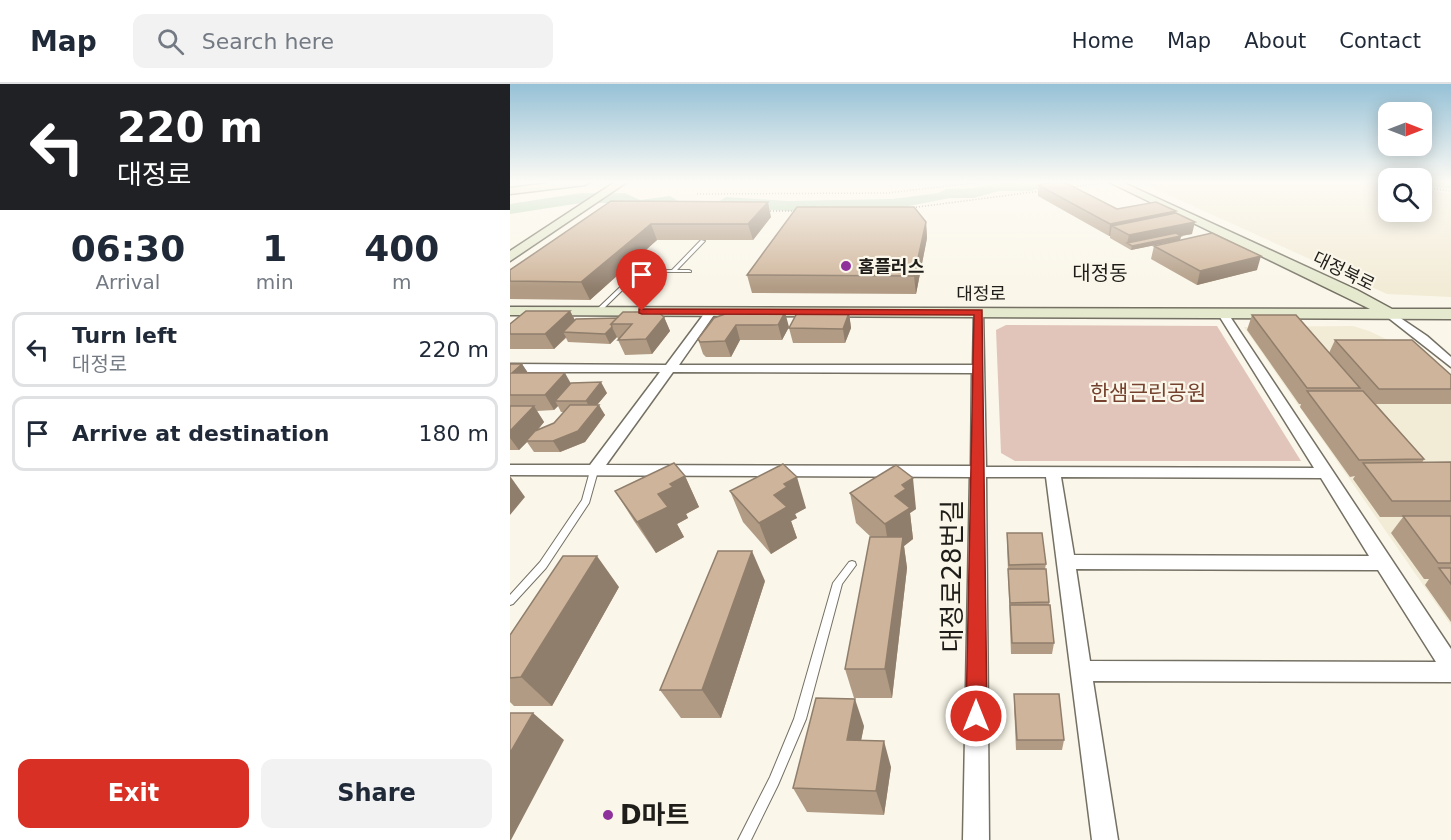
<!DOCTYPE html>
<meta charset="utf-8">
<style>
body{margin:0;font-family:"DejaVu Sans","Noto Sans KR",sans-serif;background:#f2f2f3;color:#1f2937;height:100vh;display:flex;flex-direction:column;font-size:22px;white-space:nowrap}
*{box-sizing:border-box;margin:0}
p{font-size:20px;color:#747a83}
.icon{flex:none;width:33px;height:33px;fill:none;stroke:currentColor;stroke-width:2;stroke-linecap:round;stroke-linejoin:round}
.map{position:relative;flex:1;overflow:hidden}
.sheet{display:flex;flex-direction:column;background:#fff;width:510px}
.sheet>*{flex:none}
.guide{background:#202124;color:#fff;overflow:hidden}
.needle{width:39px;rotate:90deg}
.controls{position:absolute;left:868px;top:18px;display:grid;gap:12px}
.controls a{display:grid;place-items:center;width:54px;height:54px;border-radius:12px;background:#fff;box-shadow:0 3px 15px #0003;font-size:30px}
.pin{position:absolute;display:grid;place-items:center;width:51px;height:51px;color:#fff;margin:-62px -26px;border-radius:50% 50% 50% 0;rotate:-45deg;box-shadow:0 0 6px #0007}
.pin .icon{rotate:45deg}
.me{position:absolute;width:66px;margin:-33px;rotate:0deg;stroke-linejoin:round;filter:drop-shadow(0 0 4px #0008)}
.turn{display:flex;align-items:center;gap:21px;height:126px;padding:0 18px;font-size:27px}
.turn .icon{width:78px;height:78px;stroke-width:2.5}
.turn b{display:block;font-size:42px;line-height:51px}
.eta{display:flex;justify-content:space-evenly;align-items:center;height:102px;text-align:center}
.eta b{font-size:36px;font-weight:800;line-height:42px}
.primary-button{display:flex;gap:12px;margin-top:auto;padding:12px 18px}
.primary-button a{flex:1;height:69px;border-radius:12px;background:#d93025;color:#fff;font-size:24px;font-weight:800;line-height:69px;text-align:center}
.primary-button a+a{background:#f2f2f3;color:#1f2937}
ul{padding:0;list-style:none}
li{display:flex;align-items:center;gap:18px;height:75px;margin:0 12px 9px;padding:0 6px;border:3px solid #e0e1e3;border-radius:12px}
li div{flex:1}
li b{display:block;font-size:22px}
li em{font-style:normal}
header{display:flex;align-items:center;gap:36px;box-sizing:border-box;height:84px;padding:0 30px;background:#fff;border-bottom:2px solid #e0e1e3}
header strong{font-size:28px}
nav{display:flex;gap:33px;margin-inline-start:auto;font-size:21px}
.search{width:420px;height:54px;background:#f2f2f3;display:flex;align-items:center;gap:15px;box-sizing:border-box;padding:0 21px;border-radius:12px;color:#747a83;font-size:22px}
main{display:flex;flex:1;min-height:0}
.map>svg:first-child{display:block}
</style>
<header>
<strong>Map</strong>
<div class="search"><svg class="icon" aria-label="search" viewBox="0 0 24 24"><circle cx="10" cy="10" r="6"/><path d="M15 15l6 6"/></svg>Search here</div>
<nav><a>Home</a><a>Map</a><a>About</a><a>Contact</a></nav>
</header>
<main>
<section class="sheet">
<div class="guide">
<div class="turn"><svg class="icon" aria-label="left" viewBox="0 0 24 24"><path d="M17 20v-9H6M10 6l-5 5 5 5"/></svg><div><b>220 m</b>대정로</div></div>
</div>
<div class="eta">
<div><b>06:30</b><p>Arrival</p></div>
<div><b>1</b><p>min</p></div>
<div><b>400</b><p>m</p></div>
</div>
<ul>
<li><svg class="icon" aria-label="left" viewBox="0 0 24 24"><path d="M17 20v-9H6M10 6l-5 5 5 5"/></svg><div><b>Turn left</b><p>대정로</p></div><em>220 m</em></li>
<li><svg class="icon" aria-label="arrive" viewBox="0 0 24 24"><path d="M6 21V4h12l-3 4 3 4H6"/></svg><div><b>Arrive at destination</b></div><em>180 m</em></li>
</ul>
<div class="primary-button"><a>Exit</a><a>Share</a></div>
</section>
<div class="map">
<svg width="941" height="756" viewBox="0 0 941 756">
<rect width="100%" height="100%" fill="#faf6e9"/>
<path fill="#f2ebd6" d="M630 98H861L879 101V128H912V105L941 110V213L877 210Z
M843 242 859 247 895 264 941 309V541L734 243Z"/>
<path fill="#e1c5bb" d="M496 241 707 242 791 377H505L491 369 486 246Z"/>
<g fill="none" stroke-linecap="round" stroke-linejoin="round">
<path fill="#bbd5ba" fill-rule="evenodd" d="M544 98 542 101 520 107H489L464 114H440L383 125 278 127 216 123 208 118 216 113 278 117 383 115 428 109 436 105 464 104 489 99Z
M916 98H941V105L918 101Z
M71 109H115L130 116 160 112 168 117 166 120 130 126 111 119H71L0 130V120Z"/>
<defs>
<path id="lane" d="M191 156 195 157 167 186H179L181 187V188H131L90 228 85 227 128 186H162Z
M84 384 88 387 79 419 36 484 3 520 0 521V511L30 478 72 416 80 387Z
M342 477 345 478 346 481 332 500 296 635 268 701 241 756H228L260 693 284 635 323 499 339 478Z"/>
<path id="street" d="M201 225 206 228 169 281H463L464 228 465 226H473L476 383 804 384 708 230 713 227 717 228 941 565V598L583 597 608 756H582L536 393H476L479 756H453L460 393 0 391V381H80L150 288H0V280L156 281 197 226ZM163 288 462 289 461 382 96 381ZM551 393 811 394 859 472 564 471ZM566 485 868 486 926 578 580 577Z
M880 227 917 252 941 273V283L876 232 875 230Z"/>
<path id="secondary" d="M48 98H80L75 101 0 110V104Z
M105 98H117L0 177V167Z
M599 98H612L847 206 882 225H941V235L0 231V223L860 225Z"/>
</defs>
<use href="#lane" stroke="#747064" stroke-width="2"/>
<use href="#street" stroke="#747064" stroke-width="3"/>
<use href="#secondary" stroke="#747064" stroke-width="3"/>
<path stroke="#88857d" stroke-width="1.5" stroke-dasharray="1 2" stroke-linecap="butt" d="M561 103 593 99
M912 103 941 107
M187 110 377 109 473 98
M400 124 531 107
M257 127H286"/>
<use href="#lane" fill="#fff" fill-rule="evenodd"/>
<use href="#street" fill="#fff" fill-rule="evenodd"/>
<use href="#secondary" fill="#e5e9ce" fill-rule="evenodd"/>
</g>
<path fill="#b19b84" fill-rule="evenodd" d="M528 101 607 125 666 127 665 129 682 150 671 152 670 156 621 166 600 154V152H599L528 112Z
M101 117 261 133 243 156H147L80 216 0 215V186Z
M416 138 417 154 406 210 242 209 237 191Z
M644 162 747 186 687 201 641 175Z
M60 227 65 236 154 233 160 247 142 270 115 271 108 256 109 255H108L107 253 100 260 58 258 56 254 44 265H0V240Z
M339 229 341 244 335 259H283L279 244Z
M742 231 819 269 825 256 941 291V320H866L914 375 912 379 941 378V538L915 501 919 495H914L881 449 893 433H870L843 395 845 392 840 393 790 323 791 320H789L737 246Z
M204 234 279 243 272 256H230L221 273H196L193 270 188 255Z
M0 280H12L18 289 61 299 97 309 87 321 95 331 75 358 50 368H24L17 358 9 366H0ZM48 322 51 328H54L44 339 27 347 34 338 27 327 44 326Z
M175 392 189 423 176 430 178 434 167 440 174 453 146 469 124 437 105 407Z
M220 407 296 424 285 430 287 434 281 437 287 454 261 470 233 438Z
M340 409 406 425 400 429 403 455 394 462 397 484 382 614H344L335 585 361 453 346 439Z
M497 449 536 480 535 485 544 559 542 570H501L497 460Z
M255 497 211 634H171L150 606Z
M109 503 42 622H4L0 618V551Z
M504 610 554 656 552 666H506L504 621Z
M354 642 351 656 381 683 374 731 297 728 283 704Z"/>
<path fill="#907e6c" d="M258 118 261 133 243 156 238 140Z
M666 127 663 139 602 142 600 152H599L600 140Z
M416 138 417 154 406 210 404 192Z
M685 138 682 150 671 152 670 156 621 166 622 162 617 159 619 151Z
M141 140 147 156 80 216 71 198Z
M751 172 747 186 687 201 690 187Z
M60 227 68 242 53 248 56 253 44 265 35 250Z
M275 228 279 243 272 256 268 241Z
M339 229 341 244 335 259 333 245Z
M154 233 160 247 142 270 136 255Z
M226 241 230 256 221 273 215 257Z
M102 243 107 253 100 260 95 250Z
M12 280 22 295 2 289Z
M55 289 64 305 45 317 48 322 44 326 35 311Z
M91 298 97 309 82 327 76 317Z
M89 321 95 331 75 358 50 368 43 357Z
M24 322 34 338 18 357H16L17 358 9 366 0 354V347Z
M0 392 15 413 0 431Z
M175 392 189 423 176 430 178 434 167 440 174 453 146 469 127 438 148 410 160 400Z
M287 393 296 424 285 430 287 434 281 437 287 454 261 470 249 439 264 411 274 400Z
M403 394 406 425 400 429 403 455 394 462 397 484 382 614 375 585 380 471 375 440 385 412 392 401Z
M242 467 255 497 211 634 192 606Z
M87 472 109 503 42 622 11 593Z
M345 615 354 642 346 682 337 656Z
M23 629 54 656 1 756H0V669Z
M374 657 381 683 374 731 366 707Z"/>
<path fill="#ceb49a" stroke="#907e6c" stroke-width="1.5" d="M544 98H554L607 125 646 118 666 127 600 140 528 101Z
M101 117 258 118 238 140H141L71 198 0 197V186Z
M287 123H404L416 138 404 192 237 191Z
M666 129 685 138 619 151 602 142Z
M666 149 671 152 622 162 617 159Z
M702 149 751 172 690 187 644 162Z
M16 227H60L35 250H0V240Z
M113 228H148L154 233 136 255 108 256 122 240H101Z
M275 228 268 241H226L215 257 190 258 188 255 204 234 218 229Z
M287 229H339L333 245 279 244Z
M742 231H786L850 304H797Z
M107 234 101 240 102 243 95 250 53 248 66 235Z
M825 256H902L941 291V305H869Z
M0 280H12L2 289H55L35 311H0Z
M91 298 76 317H45L61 299Z
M797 307H853L914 375 849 376Z
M60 321H89L68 347 43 357H16L25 347 44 339Z
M0 322H24L0 347Z
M941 378V417H882L853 379Z
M164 379 175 392 160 400 163 403 148 410 158 423 127 438 105 407Z
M273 380 287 393 274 400 277 403 264 411 277 423 249 439 220 407Z
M386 381 403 394 392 401 396 405 385 412 400 424 375 440 340 409Z
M893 432H941V479H928Z
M497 449H532L536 480 499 481Z
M360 453H393L375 585H335Z
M208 467H242L192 606H150Z
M53 472H87L11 593 0 594V551Z
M929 484H941V500Z
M498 485H536L539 518 500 519Z
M500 521H540L544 559H502Z
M504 610H549L554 656H507Z
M306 614 345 615 337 656 374 657 366 707 283 704Z
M0 629H23L0 669Z"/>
<linearGradient id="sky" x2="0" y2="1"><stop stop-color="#96c1d6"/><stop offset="0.48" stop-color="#fdfbf5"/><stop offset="1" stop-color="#fdfbf5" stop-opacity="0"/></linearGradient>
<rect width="941" height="204" fill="url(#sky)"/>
<path fill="#d93025" stroke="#8d1f18" stroke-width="1.5" d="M129 225 472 226 477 632 474 639 466 642 459 639 456 632 464 231 132 230 129 229Z"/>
<g fill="#8f319b" stroke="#faf6e9" stroke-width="2">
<circle cx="336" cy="182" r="6"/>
<circle cx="98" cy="731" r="6"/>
</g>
<g text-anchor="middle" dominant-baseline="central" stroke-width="4.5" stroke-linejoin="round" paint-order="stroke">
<g font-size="18" font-weight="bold" fill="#1f1d19" stroke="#faf6e9" text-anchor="start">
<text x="348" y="182">홈플러스</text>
</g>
<g font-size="18" fill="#1f1d19" stroke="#faf6e9">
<text transform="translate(834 187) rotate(26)">대정북로</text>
<text x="471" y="209">대정로</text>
</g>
<g font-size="20" fill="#1f1d19" stroke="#faf6e9">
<text x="590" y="189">대정동</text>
</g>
<g font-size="21" fill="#75422f" stroke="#faf6e9">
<text x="638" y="309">한샘근린공원</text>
</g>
<g font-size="26" fill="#1f1d19" stroke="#faf6e9">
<text transform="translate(442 492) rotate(-90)">대정로28번길</text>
</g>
<g font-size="26" font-weight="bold" fill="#1f1d19" stroke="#faf6e9" text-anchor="start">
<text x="110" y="731">D마트</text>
</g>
</g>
</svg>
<div class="controls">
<a><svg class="needle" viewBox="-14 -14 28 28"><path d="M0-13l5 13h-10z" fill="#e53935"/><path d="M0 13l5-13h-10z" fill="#747a83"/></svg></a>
<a><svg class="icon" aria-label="search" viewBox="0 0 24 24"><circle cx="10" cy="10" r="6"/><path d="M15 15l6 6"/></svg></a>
</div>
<div class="pin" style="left:132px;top:227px;background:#d93025"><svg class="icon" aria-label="arrive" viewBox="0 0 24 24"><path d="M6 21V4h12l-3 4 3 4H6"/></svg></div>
<svg class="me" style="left:466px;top:632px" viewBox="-20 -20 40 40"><circle r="17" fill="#d93025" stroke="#fff" stroke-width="3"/><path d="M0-11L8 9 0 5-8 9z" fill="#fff"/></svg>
</div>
</main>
